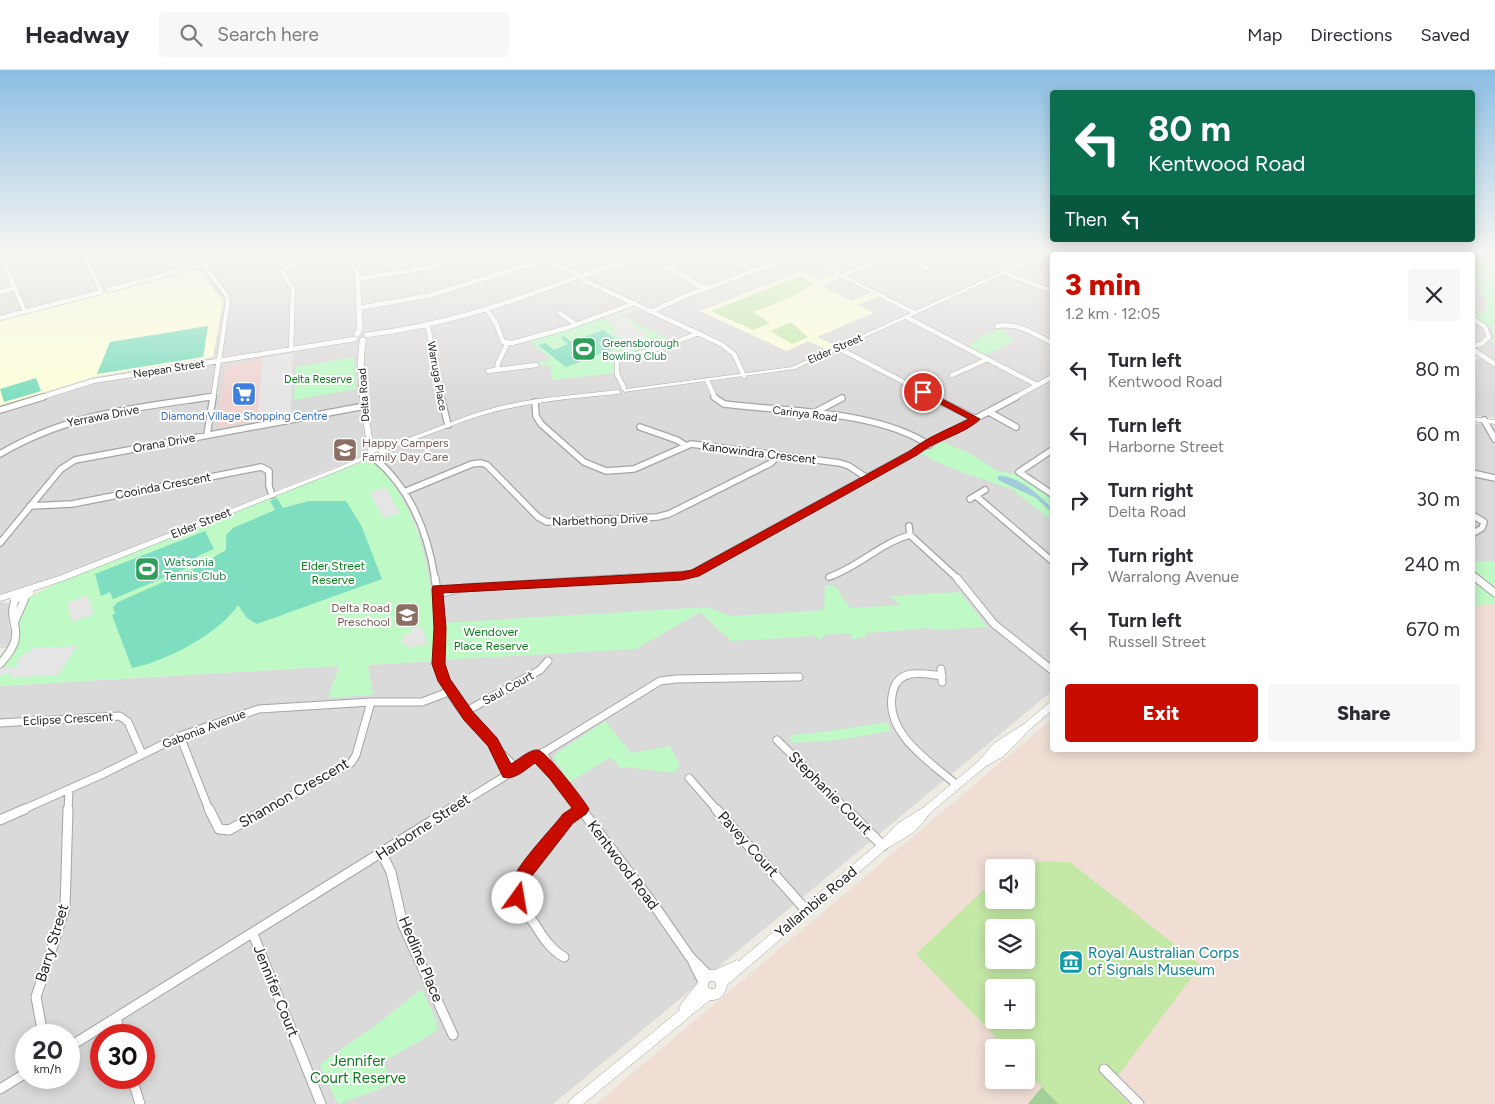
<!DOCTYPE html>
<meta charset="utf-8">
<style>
body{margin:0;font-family:Figtree,sans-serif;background:#f7f7f7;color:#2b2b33;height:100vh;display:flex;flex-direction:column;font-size:19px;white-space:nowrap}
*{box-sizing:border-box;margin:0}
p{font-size:16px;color:#7c7c81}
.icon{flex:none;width:28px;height:28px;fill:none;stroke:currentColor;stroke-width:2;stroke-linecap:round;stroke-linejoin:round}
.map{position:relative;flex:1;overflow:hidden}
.panel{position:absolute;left:1050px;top:182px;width:425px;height:500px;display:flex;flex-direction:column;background:#fff;border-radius:5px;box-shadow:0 2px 12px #0003}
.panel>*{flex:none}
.top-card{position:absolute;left:1050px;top:20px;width:425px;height:152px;border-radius:5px;box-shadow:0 2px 12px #0003;background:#0b6e4f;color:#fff;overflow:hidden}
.fabs{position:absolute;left:985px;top:789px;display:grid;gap:10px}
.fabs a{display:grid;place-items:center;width:50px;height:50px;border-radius:5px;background:#fff;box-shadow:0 2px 12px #0003;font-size:25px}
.speed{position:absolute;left:15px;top:954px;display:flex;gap:10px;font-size:25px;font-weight:700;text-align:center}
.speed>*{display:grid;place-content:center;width:65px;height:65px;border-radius:50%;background:#fff;box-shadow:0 2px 12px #0003;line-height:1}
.speed small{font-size:12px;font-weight:400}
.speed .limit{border:8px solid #d22;background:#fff;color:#111}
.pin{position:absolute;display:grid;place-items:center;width:42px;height:42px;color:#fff;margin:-21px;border:2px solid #fff;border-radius:50%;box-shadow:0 1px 5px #0007}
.me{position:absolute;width:55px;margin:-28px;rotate:13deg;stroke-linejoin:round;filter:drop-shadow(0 0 4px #0008)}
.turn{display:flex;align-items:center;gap:18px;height:105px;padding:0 15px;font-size:22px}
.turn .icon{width:65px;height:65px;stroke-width:2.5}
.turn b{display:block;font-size:35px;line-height:42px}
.then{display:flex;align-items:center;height:48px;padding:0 15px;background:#0003;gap:10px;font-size:19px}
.round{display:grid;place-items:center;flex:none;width:52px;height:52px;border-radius:5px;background:#f7f7f7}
.head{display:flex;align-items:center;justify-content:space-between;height:85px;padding:0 15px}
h1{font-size:30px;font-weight:800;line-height:38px;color:#c90c00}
.button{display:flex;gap:10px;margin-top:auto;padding:10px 15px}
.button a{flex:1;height:58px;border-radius:5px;background:#c90c00;color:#fff;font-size:20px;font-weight:800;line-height:58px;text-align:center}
.button a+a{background:#f7f7f7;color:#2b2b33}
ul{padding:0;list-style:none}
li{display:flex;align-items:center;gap:15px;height:65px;padding:0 15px}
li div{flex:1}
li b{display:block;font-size:19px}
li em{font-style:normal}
header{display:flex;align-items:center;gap:30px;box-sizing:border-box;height:70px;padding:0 25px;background:#fff;border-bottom:1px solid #e1e1e2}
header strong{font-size:24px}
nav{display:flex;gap:28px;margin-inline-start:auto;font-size:18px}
.search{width:350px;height:45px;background:#f7f7f7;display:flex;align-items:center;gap:12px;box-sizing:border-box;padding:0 18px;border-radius:5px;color:#7c7c81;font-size:19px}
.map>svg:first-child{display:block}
</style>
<header>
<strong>Headway</strong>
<div class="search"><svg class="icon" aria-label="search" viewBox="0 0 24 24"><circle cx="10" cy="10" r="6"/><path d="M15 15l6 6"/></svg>Search here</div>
<nav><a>Map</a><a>Directions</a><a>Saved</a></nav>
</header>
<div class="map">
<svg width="1495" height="1034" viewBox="0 0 1495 1034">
<rect width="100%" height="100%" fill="#eeebe2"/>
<path fill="#dbdada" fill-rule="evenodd" d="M0 185H1052V621L553 1034H0V616L339 596 373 625 368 595 433 591 418 459 393 413 375 391 368 389 365 385 56 508 0 526ZM26 965H69V1008H26ZM101 965H144V1008H101Z
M1473 218 1486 228 1488 239 1474 246 1492 259 1495 268 1492 271 1495 274V348L1473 345V290L1489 287 1481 281H1473Z
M1472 353 1495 356V531L1473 511Z
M0 532 8 533 11 536 8 548 12 568 8 578H0Z"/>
<path fill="#efd4d1" d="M293 283 291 344 217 358 225 296Z"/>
<path fill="#fdffda" d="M195 198 198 199 223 231 213 287 94 307 0 336V250Z
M802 201 819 210 835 204 842 207 822 216 851 231 872 222 879 226 859 235 873 243 817 267 837 276 828 280 808 271 787 281 700 241Z"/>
<path fill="#f0ded5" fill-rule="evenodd" d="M1495 534V1034H596L1052 649V680H1472L1473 535ZM994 798H1026V830H994ZM994 858H1026V890H994ZM994 918H1026V950H994ZM994 978H1026V1010H994Z"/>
<path fill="#c4e9a7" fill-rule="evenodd" d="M800 206 813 213 794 226 753 242 770 253 753 260 711 241Z
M791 252 808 267 792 274 770 261Z
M1013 791 1070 792 1201 895 1111 1015 1130 1034H1058L1026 1000V978L1005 977 916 884 994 810V830H1026V798L1006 797ZM994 858H1026V890H994ZM994 918H1026V950H994Z"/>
<path fill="#a4ce97" d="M1042 1017 1058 1034H1028Z"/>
<path fill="#bef9c6" d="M945 185H990L968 195Z
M1473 185H1495V274L1492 271 1495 268 1492 259 1474 246 1488 239 1483 237 1487 235 1486 228 1473 218Z
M633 236 641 238 622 246 674 272 617 287 613 292 615 303 552 310 550 295 541 296 538 293 549 290V287L530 272Z
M997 260H1004L1014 271 987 285 968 275 983 267 981 266Z
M354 287 356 319 294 330 296 297Z
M943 372 971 384 998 401 1018 405 1052 426V451L1013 420 948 397 921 384Z
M371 390 375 391C426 447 436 518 433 591L368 595 373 625 328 628 339 596 0 616V599L20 567 17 549 28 528 57 513 361 392Z
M1495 491V534L1473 535V492Z
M825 515 835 516 850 538 900 535 890 526 960 522 987 557 934 560 931 558 866 563V567L852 569 850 563 824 565 821 570 814 566 731 571 700 542 636 579 443 590 444 553 708 537 730 546 824 540Z
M605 651 631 683 670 676 680 696 673 703 625 697 621 699 611 687 570 712 554 688 555 684Z
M887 652 891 661 838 670 792 673 790 665 824 662Z
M422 919 436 951 437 961 383 992 393 1014 339 1034 334 1027 320 994 369 960Z"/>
<path fill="#7fdebf" d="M208 256 203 287 97 304 110 272Z
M603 260 623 275 566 297 538 275 545 273 554 280 568 274 561 268 564 266 571 272Z
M36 308 41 321 4 332 0 319Z
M277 428 283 438 309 431H346L361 455 382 509 257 554 247 548 238 535C220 563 165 592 132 598L112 545 115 544 113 537 118 532 195 498 226 480V465L233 458 275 440 270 431Z
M205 461 214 479 196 487 199 493 113 529 110 522 101 526 95 504Z"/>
<path fill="#e5e5e5" d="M631 238H641L619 247 623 248 649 265 628 273 612 262 616 259 607 249 602 248 609 244 615 246 618 243Z
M293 283 291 344 257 350 263 288Z
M385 417 400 443 383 448 370 423Z
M87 525 94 544 72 552 67 533Z
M422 557 427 574 408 578 407 574 402 575V569L406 564 411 562 412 558Z
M77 576 58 605 9 608 12 603 0 605V599L4 594 5 598 18 597 19 596H14L24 583 30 582 33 578Z"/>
<path fill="#a2ccdc" d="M998 406C1018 405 1039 425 1052 438V443L1036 428 998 410Z"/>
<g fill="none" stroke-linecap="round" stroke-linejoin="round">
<defs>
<path id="minor-far3" d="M1 185 25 242
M83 185 101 220
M169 185 181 200
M621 185 632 190
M648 185 705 219
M725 185 754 201
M902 185 928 199
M203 194 227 226 228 232 213 328
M414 200 419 185
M1004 203 1047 219
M583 205 646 185
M842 206 893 185
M357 209 428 198 471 185
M581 209 721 274 734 284 744 306
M108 220 238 185
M0 222 15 218
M359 238 431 225 541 191 550 192 580 205
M486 239 496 253 503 272 512 273 567 258 635 233
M653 241 683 227 796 185
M560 243 575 254
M906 247 1037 315
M0 248 101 222
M1472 248 1485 257 1489 267 1481 274 1472 276
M428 256 441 328
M997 256C1018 252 1034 264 1052 273
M366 265C440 256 508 234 577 207
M838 278 935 328
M291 279 293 219 282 201 289 196 327 185
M1472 279 1495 294
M497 300 498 293 507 274
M488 301 536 295
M952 305 988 289
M707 310 715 328
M624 318 617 304V289L660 278 699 263
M39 328 93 311 355 269
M202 328 213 326
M1014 328 1052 307"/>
<path id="minor-far2" d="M441 327 448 355
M714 327 724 334C787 342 876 340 929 375
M932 327 976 349
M535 332 536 346 541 354 584 392 606 401 634 399 691 374 840 393 849 396 867 408
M0 340 43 327
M989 342 1016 357
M810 345 842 328
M1484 350 1495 369
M640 357 677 370 685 375
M207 365 213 327
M941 367 1016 327
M1052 380 1019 402 1052 424
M0 384C67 344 134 338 210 327
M374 388C410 418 428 463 435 509
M1472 403 1495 408
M404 422 472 394 481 393 487 395 538 447 547 452 657 447 669 444 771 393 778 385
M976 426 1052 491
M970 429 985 420
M30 436 72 434 261 397 269 401V416L272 425
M1472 445 1484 452 1482 458 1472 464
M909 456 910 465
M0 473 61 399 75 390 365 336
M1472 504 1478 509
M829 507C858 497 881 473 910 465L958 509
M610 509 691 504 945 365"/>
<path id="minor-far1" d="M435 508C438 523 439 538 439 554 439 567 437 580 439 593 443 630 491 672 516 698
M957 508 994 554 1052 600
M1476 508 1495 523
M438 524 462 518 631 508
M14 553 25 528
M0 594C6 587 13 579 15 570 19 554 8 550 15 530
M941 599 942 612
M942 606C924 604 899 597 893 621 882 662 930 692 957 715
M465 642 540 600 548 591
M0 653 120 646 128 652 142 684
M180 666 209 740
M777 670 847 740
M498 682 508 703
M543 682 552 699
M537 686 555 705 582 740
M689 708 717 740
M22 740 103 704 180 666 259 639 371 632H422L451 621
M68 740 69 720
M265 740 351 693 356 685 371 632
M450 740 660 611 676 609 799 607"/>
<path id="minor" d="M209 739 219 759 229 760 268 739
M581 739 654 835 690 887 709 906
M716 739 806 840
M846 739 883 776
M0 750 25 739
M382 784 391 802 403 855 453 965
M253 864 321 1034
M564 887C550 879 542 866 534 853 528 845 517 834 517 823 517 802 564 753 581 739
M693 892 703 912
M116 948 121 965
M43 965 36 927 65 838 68 739
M69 977 451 739
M1104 999 1139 1034
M132 1008 140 1034
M0 1019 26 1003"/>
<path id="tertiary" d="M340 185H345L359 199 363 258 360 265 357 267 354 265 357 258 355 199Z
M799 185H805L915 241 1039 185H1045L1052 189V191L1041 187 795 299 624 322 623 321 626 319 792 297 911 243Z
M363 267 366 269C360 305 368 343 374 379 384 375 396 373 406 369 437 358 466 345 497 337 536 327 578 325 618 320L621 322 618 324C574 328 529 332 486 344 451 354 419 370 385 380L387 382 384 387 374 390 368 388 343 399 65 510 33 521 34 523C28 531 21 533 11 531L10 528 0 531V525L59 506 339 397 367 384 368 382C363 345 354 306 360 269ZM378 381 380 383 379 385H373L374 383Z
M1472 347 1495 350V354L1472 351Z
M1052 631V640L1028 661 1004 686 986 696 930 743 921 755 911 764 886 779 727 915C725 925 720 931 710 930L583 1034H568L570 1030 680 940 679 938 681 934 697 914 702 904 710 900H715L737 890 739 891 880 772 898 753 924 737 979 691 994 673 1024 654 1049 633ZM710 911H714L716 913V917L714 919H710L708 917V913Z"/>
</defs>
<use href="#minor-far3" stroke="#a4a4a4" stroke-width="5.5"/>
<use href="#minor-far2" stroke="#a4a4a4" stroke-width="8"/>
<use href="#minor-far1" stroke="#a4a4a4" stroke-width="9"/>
<use href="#minor" stroke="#a4a4a4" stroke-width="11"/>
<use href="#tertiary" stroke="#a4a4a4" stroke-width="1"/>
<use href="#minor-far3" stroke="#fff" stroke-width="4.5"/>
<use href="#minor-far2" stroke="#fff" stroke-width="5.5"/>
<use href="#minor-far1" stroke="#fff" stroke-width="7"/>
<use href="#minor" stroke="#fff" stroke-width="9"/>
<use href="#tertiary" fill="#fff" fill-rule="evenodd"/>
</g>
<linearGradient id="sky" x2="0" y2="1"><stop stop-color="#8cbee3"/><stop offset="0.56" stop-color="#f7f6f2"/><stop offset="1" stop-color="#f7f6f2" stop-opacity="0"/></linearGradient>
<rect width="1495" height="330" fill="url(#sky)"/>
<path fill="#c90c00" stroke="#830800" d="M923 319 980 349C964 365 936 369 917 385L699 506 682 510 443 523 446 558 445 594 450 609 473 642 497 668 511 694C518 690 530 679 538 680 547 682 584 730 589 739L586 744 573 753 528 811 524 834 518 836 513 834C511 828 509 821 511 814 516 795 550 761 563 744L572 738 550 709 535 693C526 699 514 711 503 707L488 676 464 650 438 611 432 594 434 558 432 519 433 516 682 502 692 500 910 381C927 367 949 359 969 349L920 323 919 322Z"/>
<defs>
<symbol id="stadium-square" viewBox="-11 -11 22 22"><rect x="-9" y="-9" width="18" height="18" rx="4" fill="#2e9e5b" stroke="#fff"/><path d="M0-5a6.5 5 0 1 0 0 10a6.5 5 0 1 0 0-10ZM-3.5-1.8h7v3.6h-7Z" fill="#fff"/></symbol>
<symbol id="supermarket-square" viewBox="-11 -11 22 22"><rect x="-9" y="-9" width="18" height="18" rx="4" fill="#3f7fe0" stroke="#fff"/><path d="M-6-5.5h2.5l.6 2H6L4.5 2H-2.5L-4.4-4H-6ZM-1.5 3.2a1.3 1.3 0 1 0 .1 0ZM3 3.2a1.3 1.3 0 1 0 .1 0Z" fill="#fff"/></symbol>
<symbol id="school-square" viewBox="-11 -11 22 22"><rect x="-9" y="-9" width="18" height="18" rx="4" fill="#8d6e63" stroke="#fff"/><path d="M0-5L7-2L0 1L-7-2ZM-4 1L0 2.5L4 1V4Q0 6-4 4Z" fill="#fff"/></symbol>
<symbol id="museum-square" viewBox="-11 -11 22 22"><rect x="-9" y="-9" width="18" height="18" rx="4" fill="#0f9aa8" stroke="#fff"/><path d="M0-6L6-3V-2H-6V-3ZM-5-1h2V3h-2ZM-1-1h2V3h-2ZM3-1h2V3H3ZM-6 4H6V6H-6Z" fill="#fff"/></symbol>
</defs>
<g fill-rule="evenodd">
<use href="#stadium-square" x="570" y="265" width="28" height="28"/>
<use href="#supermarket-square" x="230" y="310" width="28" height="28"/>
<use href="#school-square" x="331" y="366" width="28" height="28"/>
<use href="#stadium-square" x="133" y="485" width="28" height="28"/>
<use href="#school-square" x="393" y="531" width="28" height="28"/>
<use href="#museum-square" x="1057" y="878" width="28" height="28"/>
</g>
<g text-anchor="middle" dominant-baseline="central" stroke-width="4" stroke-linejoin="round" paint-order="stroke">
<g font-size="11" fill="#27864d" stroke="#fff" text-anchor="start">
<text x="602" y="273">Greensborough<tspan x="602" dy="13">Bowling Club</tspan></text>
</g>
<g font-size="11" fill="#1d1d1d" stroke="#fff">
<text transform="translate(835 279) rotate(-24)">Elder Street</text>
<text transform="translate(169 299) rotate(-9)">Nepean Street</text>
<text transform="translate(437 306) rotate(80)">Warruga Place</text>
<text transform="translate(364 325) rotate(-94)">Delta Road</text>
<text transform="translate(805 344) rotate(7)">Carinya Road</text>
</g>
<g font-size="11" fill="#0b7a1b" stroke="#fff">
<text x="318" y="309">Delta Reserve</text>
</g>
<g font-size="11" fill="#366cbe" stroke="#fff">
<text x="244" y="346">Diamond Village Shopping Centre</text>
</g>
<g font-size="12" fill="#1d1d1d" stroke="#fff">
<text transform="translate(103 346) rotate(-11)">Yerrawa Drive</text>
<text transform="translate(164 373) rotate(-10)">Orana Drive</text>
<text transform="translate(759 383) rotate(7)">Kanowindra Crescent</text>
<text transform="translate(163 416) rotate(-11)">Cooinda Crescent</text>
<text transform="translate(600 450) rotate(-2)">Narbethong Drive</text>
<text transform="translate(201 453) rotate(-22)">Elder Street</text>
<text transform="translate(508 618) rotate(-29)">Saul Court</text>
<text transform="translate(68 649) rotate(-3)">Eclipse Crescent</text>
<text transform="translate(204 659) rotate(-21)">Gabonia Avenue</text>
</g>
<g font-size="12" fill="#785e54" stroke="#fff" text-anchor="start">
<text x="362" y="373">Happy Campers<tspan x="362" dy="14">Family Day Care</tspan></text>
<text x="390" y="538" text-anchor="end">Delta Road<tspan x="390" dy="14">Preschool</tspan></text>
</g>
<g font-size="12" fill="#27864d" stroke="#fff" text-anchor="start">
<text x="164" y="492">Watsonia<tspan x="164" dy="14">Tennis Club</tspan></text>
</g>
<g font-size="12" fill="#0b7a1b" stroke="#fff">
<text x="333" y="496">Elder Street<tspan x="333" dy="14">Reserve</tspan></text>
<text x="491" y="562">Wendover<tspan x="491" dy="14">Place Reserve</tspan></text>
</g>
<g font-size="15" fill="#1d1d1d" stroke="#fff">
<text transform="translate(294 723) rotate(-30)">Shannon Crescent</text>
<text transform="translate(830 723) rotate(45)">Stephanie Court</text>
<text transform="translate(423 757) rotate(-33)">Harborne Street</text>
<text transform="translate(748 774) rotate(48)">Pavey Court</text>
<text transform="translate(623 795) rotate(53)">Kentwood Road</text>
<text transform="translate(816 832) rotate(-40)">Yallambie Road</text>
<text transform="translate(52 873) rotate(-73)">Barry Street</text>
<text transform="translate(421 889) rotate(67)">Hedline Place</text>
<text transform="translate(276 921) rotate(68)">Jennifer Court</text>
</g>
<g font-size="15" fill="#0d838f" stroke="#fff" text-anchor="start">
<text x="1088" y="883">Royal Australian Corps<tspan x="1088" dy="17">of Signals Museum</tspan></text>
</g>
<g font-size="15" fill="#0b7a1b" stroke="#fff">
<text x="358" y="991">Jennifer<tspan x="358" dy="17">Court Reserve</tspan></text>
</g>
</g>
</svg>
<div class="fabs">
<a><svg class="icon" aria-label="sound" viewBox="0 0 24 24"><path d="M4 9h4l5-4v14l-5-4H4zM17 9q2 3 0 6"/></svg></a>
<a><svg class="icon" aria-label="layers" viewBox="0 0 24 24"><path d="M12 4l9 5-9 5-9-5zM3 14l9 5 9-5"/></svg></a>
<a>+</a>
<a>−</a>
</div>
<div class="speed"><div>20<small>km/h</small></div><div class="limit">30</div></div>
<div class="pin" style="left:923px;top:322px;background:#d93025"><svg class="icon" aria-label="arrive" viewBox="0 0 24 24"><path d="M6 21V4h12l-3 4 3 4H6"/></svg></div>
<svg class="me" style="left:518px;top:828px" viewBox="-20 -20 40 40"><circle r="19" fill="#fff"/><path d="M0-13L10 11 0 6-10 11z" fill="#c90c00"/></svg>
<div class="top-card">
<div class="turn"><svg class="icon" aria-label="left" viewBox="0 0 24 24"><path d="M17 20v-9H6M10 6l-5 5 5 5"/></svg><div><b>80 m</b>Kentwood Road</div></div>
<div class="then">Then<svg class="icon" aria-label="left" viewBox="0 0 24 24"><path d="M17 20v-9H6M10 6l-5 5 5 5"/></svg></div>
</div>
<section class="panel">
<div class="head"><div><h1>3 min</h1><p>1.2 km · 12:05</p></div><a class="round"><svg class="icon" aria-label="close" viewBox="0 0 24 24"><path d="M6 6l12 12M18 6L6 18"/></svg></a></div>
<ul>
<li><svg class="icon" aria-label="left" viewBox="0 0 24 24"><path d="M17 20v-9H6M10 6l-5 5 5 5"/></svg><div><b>Turn left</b><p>Kentwood Road</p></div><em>80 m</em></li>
<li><svg class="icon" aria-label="left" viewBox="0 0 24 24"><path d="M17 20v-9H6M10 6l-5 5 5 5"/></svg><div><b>Turn left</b><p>Harborne Street</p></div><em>60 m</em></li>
<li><svg class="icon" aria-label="right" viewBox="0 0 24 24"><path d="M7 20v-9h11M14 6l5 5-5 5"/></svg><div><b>Turn right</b><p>Delta Road</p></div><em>30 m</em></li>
<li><svg class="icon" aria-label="right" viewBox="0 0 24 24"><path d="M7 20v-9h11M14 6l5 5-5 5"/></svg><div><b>Turn right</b><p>Warralong Avenue</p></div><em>240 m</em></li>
<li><svg class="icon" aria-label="left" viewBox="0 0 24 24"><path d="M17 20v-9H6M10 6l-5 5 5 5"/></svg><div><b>Turn left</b><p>Russell Street</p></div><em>670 m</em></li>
</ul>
<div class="button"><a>Exit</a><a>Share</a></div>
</section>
</div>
